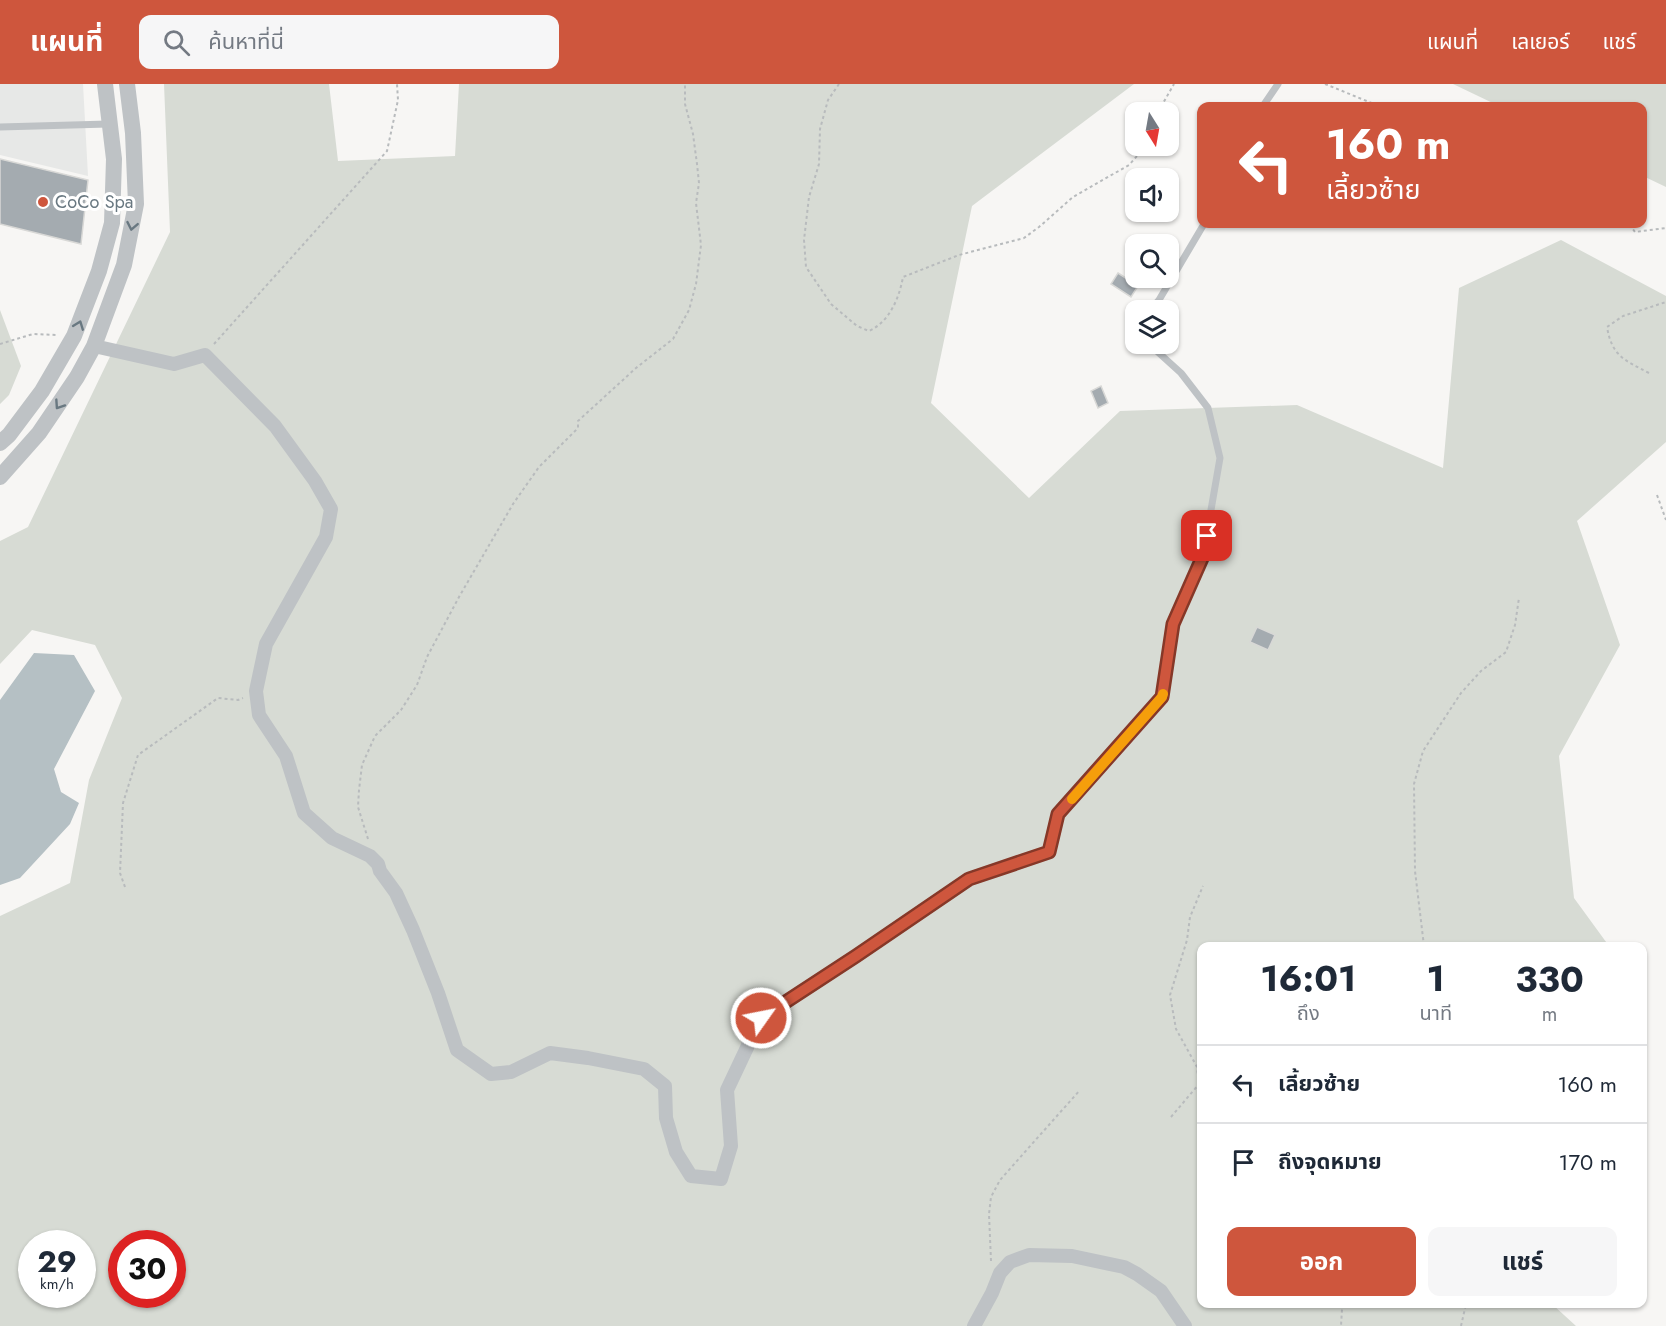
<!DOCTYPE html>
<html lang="th">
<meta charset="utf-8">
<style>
body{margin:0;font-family:Jost,"Noto Sans Thai",sans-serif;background:#f6f6f7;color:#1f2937;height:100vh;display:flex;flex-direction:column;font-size:22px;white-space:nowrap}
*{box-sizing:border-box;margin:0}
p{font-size:20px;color:#747a83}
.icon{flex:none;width:33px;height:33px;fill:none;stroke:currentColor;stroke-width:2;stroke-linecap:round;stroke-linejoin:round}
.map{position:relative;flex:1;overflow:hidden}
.sheet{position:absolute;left:1197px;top:858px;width:450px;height:366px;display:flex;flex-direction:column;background:#fff;border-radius:12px;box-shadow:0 2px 4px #0004}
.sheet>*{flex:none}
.banner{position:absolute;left:1197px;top:18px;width:450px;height:126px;border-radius:12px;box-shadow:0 2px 4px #0004;background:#ce563d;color:#fff;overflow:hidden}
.needle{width:39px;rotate:169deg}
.tools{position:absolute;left:1125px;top:18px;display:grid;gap:12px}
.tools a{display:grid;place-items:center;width:54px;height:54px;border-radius:12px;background:#fff;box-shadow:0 2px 4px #0004;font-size:30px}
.speed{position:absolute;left:18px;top:1146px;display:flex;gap:12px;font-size:30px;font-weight:700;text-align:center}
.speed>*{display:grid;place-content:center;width:78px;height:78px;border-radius:50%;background:#fff;box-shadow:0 2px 4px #0004;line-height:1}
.speed small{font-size:15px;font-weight:400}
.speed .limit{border:9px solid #d22;background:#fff;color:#111}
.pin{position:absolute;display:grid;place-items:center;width:51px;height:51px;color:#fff;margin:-26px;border-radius:12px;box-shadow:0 3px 9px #0006}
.me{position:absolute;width:66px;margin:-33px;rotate:57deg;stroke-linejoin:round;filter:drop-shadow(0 0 4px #0008)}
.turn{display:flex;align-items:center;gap:21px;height:126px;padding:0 30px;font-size:27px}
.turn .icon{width:78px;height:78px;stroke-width:2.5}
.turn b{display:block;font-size:42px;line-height:51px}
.eta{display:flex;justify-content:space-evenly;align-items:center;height:102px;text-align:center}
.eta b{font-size:36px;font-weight:700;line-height:42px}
.action{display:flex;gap:12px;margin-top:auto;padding:12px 30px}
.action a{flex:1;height:69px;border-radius:12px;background:#ce563d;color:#fff;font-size:24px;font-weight:700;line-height:69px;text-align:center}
.action a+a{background:#f6f6f7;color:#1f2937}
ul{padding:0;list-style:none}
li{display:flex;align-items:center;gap:18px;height:78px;padding:0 30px;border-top:2px solid #e0e1e3}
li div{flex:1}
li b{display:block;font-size:22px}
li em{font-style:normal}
header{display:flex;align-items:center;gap:36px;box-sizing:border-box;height:84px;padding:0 30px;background:#ce563d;color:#fff}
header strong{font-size:28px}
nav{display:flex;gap:33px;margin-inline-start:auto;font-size:21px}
.search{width:420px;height:54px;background:#f6f6f7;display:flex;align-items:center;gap:15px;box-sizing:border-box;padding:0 21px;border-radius:12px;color:#747a83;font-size:22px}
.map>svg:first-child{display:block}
</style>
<header>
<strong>แผนที่</strong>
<div class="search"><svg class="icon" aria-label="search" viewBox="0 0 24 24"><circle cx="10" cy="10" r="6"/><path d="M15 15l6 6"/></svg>ค้นหาที่นี่</div>
<nav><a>แผนที่</a><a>เลเยอร์</a><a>แชร์</a></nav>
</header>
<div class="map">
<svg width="1666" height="1242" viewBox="0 0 1666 1242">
<rect width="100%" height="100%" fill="#f7f6f4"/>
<path fill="#e7e8e7" d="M0 0H83L88 92 0 71Z"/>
<path fill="#d7dbd4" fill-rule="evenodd" d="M164 0H329L338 77 455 72 459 0H1134L972 122 931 319 1029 414 1120 327 1297 321 1443 384 1459 204 1561 156 1666 212V358L1577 437 1620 561 1559 672 1574 814 1609 862H1202V1220H1552L1576 1242H0V832L70 799 89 696 122 614 95 561 32 546 0 580V457L28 443 170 148ZM32 1160H82V1210H32ZM122 1160H172V1210H122Z
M1453 0H1666V103L1643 92 1642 22H1499Z
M0 226 21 282 9 311 0 320Z"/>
<path fill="#b5c0c4" d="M34 569 74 571 95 607 54 685 61 708 79 719 70 740 20 794 0 801V616Z"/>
<path fill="#a4abb0" stroke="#d8d8d6" stroke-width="1.5" d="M0 75 88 96 81 160 0 140Z
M1118 189 1138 202 1131 213 1111 200Z
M1101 302 1108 319 1098 324 1091 307Z
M1257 543 1275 551 1268 566 1250 558Z"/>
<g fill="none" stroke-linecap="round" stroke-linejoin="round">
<path stroke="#b8bbbd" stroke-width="2" stroke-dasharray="3 3" stroke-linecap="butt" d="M839 0 828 16 820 45 819 80 809 113 804 156 806 183 831 220 857 242 869 247C889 238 899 215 903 193L959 171 1024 154 1039 143 1073 113 1129 81 1146 62
M1325 0 1379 22
M1158 28 1174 0
M1631 140 1632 144 1635 148 1666 144
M0 260 33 250 56 251
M214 260 387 67 398 16 397 0
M1649 289C1624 276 1612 272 1607 243L1623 232 1666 218
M1657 411 1666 436
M368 755 358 723 359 706 362 681 375 652 401 626 417 601 427 573 459 513 513 420 539 383 578 344V337L636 284 673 255 689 226 696 200 701 161 696 119 699 99 697 80 693 50 685 20V0
M125 803 120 789 123 719 138 671 218 614 238 616 243 614
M1424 862 1415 787 1414 700 1423 667 1461 609 1481 587 1506 568 1515 541 1519 514
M1171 1033 1199 1000 1197 983 1176 945 1170 911 1187 856 1190 833 1203 802
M991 1177 989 1130 991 1113 1000 1096 1080 1006
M1340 1220 1342 1225 1341 1242
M1461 1242 1466 1220"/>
<path stroke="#bec2c5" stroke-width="7" d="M1263 22 1278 0
M0 43 108 40
M1150 226 1159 216 1204 140
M1136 244V247
M1149 260 1181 289 1208 324 1220 374 1203 472 1173 540"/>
<path stroke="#bec2c5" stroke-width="14" d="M94 262 174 280 205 271 275 342 315 397 331 425 326 453 266 560 256 607 259 631 286 672 304 729 332 754 370 772 378 780 380 787 396 809 413 846 438 909 457 966 491 990 511 988 550 969 588 974 644 985 665 1002 666 1034 676 1068 691 1092 721 1095 731 1062 727 1006 761 934 856 872 969 795 1049 768 1058 730 1162 613 1173 540
M974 1242 992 1209 1000 1189 1010 1178 1029 1171 1072 1172 1124 1183 1137 1190 1161 1207 1185 1242"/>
<path stroke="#bec2c5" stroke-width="16" d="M0 359 9 351 42 307 74 252 99 187 112 139 114 75 105 0
M0 393 39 349 77 293 94 262 124 181 136 120 133 49 127 0"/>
</g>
<defs><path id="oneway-chevron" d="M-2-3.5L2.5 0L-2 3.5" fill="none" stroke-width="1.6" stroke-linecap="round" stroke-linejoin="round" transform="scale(1.5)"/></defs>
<g stroke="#697881">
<use href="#oneway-chevron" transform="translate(132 142) rotate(101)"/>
<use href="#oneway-chevron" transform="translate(79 241) rotate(-69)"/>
<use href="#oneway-chevron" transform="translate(59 321) rotate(124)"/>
</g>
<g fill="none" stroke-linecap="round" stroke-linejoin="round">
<defs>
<path id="route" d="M761 934 856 872 969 795 1049 768 1058 730 1162 613 1173 540 1203 472 1207 452"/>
</defs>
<use href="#route" stroke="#863828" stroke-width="15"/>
<use href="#route" stroke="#ce563d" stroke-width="10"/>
<path stroke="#f59e0b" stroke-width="10" d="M1072 715 1162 613 1163 610"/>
</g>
<circle fill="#ce563d" stroke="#fff" stroke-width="2" cx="43" cy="118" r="6"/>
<g text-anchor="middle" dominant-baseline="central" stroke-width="6" stroke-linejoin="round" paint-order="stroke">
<g font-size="18" fill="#697881" stroke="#fff" text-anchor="start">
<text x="55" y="118">CoCo Spa</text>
</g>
</g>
</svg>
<div class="tools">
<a><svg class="needle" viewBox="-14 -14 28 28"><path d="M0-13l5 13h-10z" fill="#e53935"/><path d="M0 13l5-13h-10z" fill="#747a83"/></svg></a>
<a><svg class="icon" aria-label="sound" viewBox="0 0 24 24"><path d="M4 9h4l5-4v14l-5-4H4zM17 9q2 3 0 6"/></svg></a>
<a><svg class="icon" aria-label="search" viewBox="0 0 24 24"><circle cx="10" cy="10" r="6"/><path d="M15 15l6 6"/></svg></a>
<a><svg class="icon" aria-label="layers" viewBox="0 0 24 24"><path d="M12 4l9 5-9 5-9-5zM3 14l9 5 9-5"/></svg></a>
</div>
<div class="speed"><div>29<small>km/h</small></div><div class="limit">30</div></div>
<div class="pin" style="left:1207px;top:452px;background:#d93025"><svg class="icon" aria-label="arrive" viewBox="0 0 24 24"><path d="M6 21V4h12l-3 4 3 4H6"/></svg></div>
<svg class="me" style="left:761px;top:934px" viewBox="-20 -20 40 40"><circle r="17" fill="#ce563d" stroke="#fff" stroke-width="3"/><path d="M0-11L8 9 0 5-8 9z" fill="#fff"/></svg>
<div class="banner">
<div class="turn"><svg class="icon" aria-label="left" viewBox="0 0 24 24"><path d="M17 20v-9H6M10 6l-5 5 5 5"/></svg><div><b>160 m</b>เลี้ยวซ้าย</div></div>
</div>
<section class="sheet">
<div class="eta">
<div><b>16:01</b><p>ถึง</p></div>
<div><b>1</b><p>นาที</p></div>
<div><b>330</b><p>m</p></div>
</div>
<ul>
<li><svg class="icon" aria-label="left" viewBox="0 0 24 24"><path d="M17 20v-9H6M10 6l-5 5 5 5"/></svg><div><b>เลี้ยวซ้าย</b></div><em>160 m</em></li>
<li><svg class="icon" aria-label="arrive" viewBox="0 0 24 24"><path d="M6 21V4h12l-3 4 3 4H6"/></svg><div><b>ถึงจุดหมาย</b></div><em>170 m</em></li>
</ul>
<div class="action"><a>ออก</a><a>แชร์</a></div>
</section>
</div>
